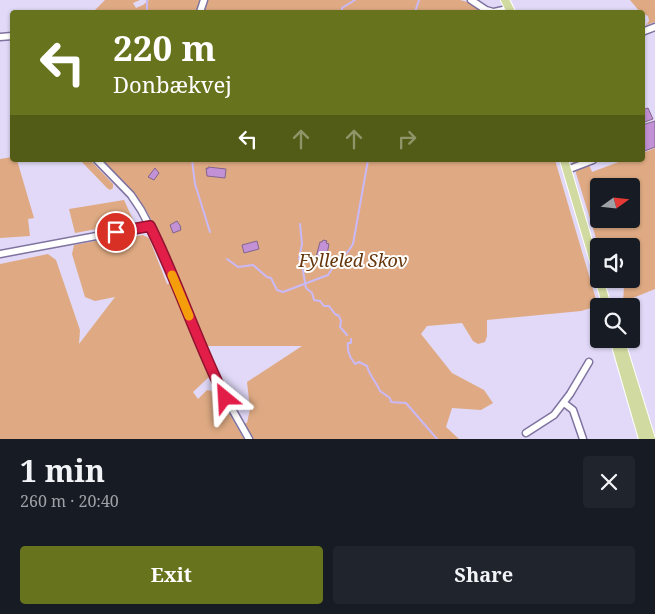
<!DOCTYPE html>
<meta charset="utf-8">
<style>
body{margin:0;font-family:"Noto Serif",serif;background:#20242c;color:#f1f3f6;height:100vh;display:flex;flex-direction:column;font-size:19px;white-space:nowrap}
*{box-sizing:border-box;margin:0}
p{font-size:16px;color:#9ea1a6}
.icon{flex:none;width:28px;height:28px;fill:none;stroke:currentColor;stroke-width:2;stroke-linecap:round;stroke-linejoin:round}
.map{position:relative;height:439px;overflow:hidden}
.panel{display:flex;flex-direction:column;background:#171b24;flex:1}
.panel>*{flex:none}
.banner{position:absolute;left:10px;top:10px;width:635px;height:152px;border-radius:5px;box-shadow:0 1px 4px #0004;background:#67731d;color:#fff;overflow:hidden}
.needle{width:32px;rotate:75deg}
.tools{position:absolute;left:590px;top:178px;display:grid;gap:10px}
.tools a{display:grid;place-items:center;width:50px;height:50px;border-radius:5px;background:#171b24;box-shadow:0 1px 4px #0004;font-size:25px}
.pin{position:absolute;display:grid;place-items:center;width:42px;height:42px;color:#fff;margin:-21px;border:2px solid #fff;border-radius:50%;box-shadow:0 1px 5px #0007}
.me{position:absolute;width:55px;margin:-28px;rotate:333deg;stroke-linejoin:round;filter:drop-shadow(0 0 4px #0008)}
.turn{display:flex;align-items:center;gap:18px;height:105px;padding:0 20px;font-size:22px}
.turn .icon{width:65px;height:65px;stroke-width:2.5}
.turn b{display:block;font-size:35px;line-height:42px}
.lanes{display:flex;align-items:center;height:48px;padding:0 20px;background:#0003;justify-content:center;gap:25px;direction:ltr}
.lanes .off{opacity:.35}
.round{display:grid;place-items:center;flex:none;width:52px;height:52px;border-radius:5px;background:#20242c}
.headline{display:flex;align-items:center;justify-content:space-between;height:85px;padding:0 20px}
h1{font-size:30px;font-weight:700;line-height:38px}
.action{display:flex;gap:10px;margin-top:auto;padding:10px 20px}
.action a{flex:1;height:58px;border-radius:5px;background:#67731d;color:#fff;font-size:20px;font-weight:700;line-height:58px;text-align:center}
.action a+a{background:#20242c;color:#f1f3f6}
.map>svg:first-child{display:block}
</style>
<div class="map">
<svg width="655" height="439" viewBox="0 0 655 439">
<rect width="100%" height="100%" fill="#e1d9f7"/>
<path fill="#dfaa83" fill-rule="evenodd" d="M105 0H140L133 3 136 8 143 5 149 0H460L471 3 487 12H93Z
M630 0H655V22L646 25 649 21 648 16 640 12Z
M655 148V289L623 302 624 287 622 279H631V246H599V248L572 160H589L588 162 592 172 624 160H642L643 153ZM599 186H631V219H599Z
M12 157V160H17L34 218 28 219 30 236 0 238V159Z
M80 160H90L113 184V188L110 190 107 188Z
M101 160H555L598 306 581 311 487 320V336L485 342 478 344 473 341 462 323 427 326 421 334 452 373 484 390 493 403 481 410 452 408 446 427 459 439H252L243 424 247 423 250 409 247 382 302 346H204C186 302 171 254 147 212 135 192 117 176 101 160Z
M124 200 134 222 75 233 69 209Z
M128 235 131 237 143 235 149 238 167 284 172 283 210 376 193 392 198 399 207 390 217 392 244 439H0V264L48 254 56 260 80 330 79 344 115 297 95 301 85 297 72 254 74 245Z"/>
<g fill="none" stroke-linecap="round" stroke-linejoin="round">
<path stroke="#cab9f8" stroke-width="2" d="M147 9V0
M342 12V8L355 0
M415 12 419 0
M192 160 195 184 210 232
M300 224 302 244 299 259 302 265 306 288 312 293 314 300 320 301 324 306H329L335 314 339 316 341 321 340 327 347 335
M227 259 238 267 253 265 267 277 271 278 277 290 283 292 328 275 339 258 347 253 353 244 368 160
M351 339V343H348C347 352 350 357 355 364L359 362 367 366C370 377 376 381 380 391L390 398 391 402 406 403 437 439"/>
</g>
<path fill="#c391d6" stroke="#82658c" d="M648 108 653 119 642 123V110Z
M655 121V147L642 152V125Z
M208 167 226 169 225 178 207 176 206 168 208 169Z
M155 168 159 173 154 180 148 177Z
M177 221 181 227H180L181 230 173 233 170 225Z
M323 240 327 241 326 243 329 244 326 259 316 257 320 242H322Z
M257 241 259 249 244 253 242 245Z"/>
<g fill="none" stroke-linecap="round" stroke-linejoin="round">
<defs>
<path id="minor" d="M471 0 486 10 493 12
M200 12 204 0
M494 12 503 10 510 11
M642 32 655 27
M0 37 12 36
M97 160 131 195 141 210 162 250 215 379 249 439
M567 170 593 160
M0 254 150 226
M564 403 573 410 583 439
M526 433 554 415 570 394 589 362"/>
<path id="major" d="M505 0 511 12
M564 160 599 278
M599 279 607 306
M614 339 643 439
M620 339 651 439"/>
</defs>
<use href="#minor" stroke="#7f73a0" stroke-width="9"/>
<use href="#major" stroke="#fff" stroke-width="10"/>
<use href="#minor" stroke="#fff" stroke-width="6"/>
<use href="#major" stroke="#d1daa0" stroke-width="8"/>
</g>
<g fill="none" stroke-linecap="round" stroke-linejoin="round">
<defs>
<path id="route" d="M116 232 150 226C178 282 197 342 225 398"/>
</defs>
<use href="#route" stroke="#92132f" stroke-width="12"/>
<use href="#route" stroke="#e11d48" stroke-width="9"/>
<path stroke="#f59e0b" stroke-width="9" d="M172 275 189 316"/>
</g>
<g text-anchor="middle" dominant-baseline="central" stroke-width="4" stroke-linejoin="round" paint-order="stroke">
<g font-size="18" font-style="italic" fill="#66370d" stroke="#fff">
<text x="353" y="260">Fylleled Skov</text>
</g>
</g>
</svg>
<div class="tools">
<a><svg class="needle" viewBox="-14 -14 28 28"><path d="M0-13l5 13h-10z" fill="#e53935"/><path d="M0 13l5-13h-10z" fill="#9ea1a6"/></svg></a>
<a><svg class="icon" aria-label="sound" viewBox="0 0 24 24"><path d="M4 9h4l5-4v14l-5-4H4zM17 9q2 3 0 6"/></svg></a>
<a><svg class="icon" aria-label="search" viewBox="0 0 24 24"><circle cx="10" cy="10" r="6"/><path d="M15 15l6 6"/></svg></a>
</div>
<div class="pin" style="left:116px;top:232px;background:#d93025"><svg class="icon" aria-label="arrive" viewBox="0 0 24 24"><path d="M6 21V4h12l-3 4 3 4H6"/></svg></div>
<svg class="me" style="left:225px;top:398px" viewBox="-20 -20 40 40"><path d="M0-17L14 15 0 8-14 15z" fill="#e11d48" stroke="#fff" stroke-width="4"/></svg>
<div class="banner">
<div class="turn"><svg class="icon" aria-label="left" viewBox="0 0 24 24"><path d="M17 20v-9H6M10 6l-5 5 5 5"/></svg><div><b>220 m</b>Donbækvej</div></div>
<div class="lanes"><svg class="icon" aria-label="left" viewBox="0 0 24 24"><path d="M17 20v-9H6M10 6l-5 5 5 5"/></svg><svg class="icon off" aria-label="ahead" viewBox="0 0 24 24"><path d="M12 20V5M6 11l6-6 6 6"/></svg><svg class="icon off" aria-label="ahead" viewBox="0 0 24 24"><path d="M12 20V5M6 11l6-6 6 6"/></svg><svg class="icon off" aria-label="right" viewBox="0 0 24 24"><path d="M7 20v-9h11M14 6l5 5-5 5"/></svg></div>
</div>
</div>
<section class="panel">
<div class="headline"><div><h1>1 min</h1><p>260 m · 20:40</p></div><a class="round"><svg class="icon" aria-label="close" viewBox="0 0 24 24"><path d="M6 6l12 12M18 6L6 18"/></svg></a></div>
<div class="action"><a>Exit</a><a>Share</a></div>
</section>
